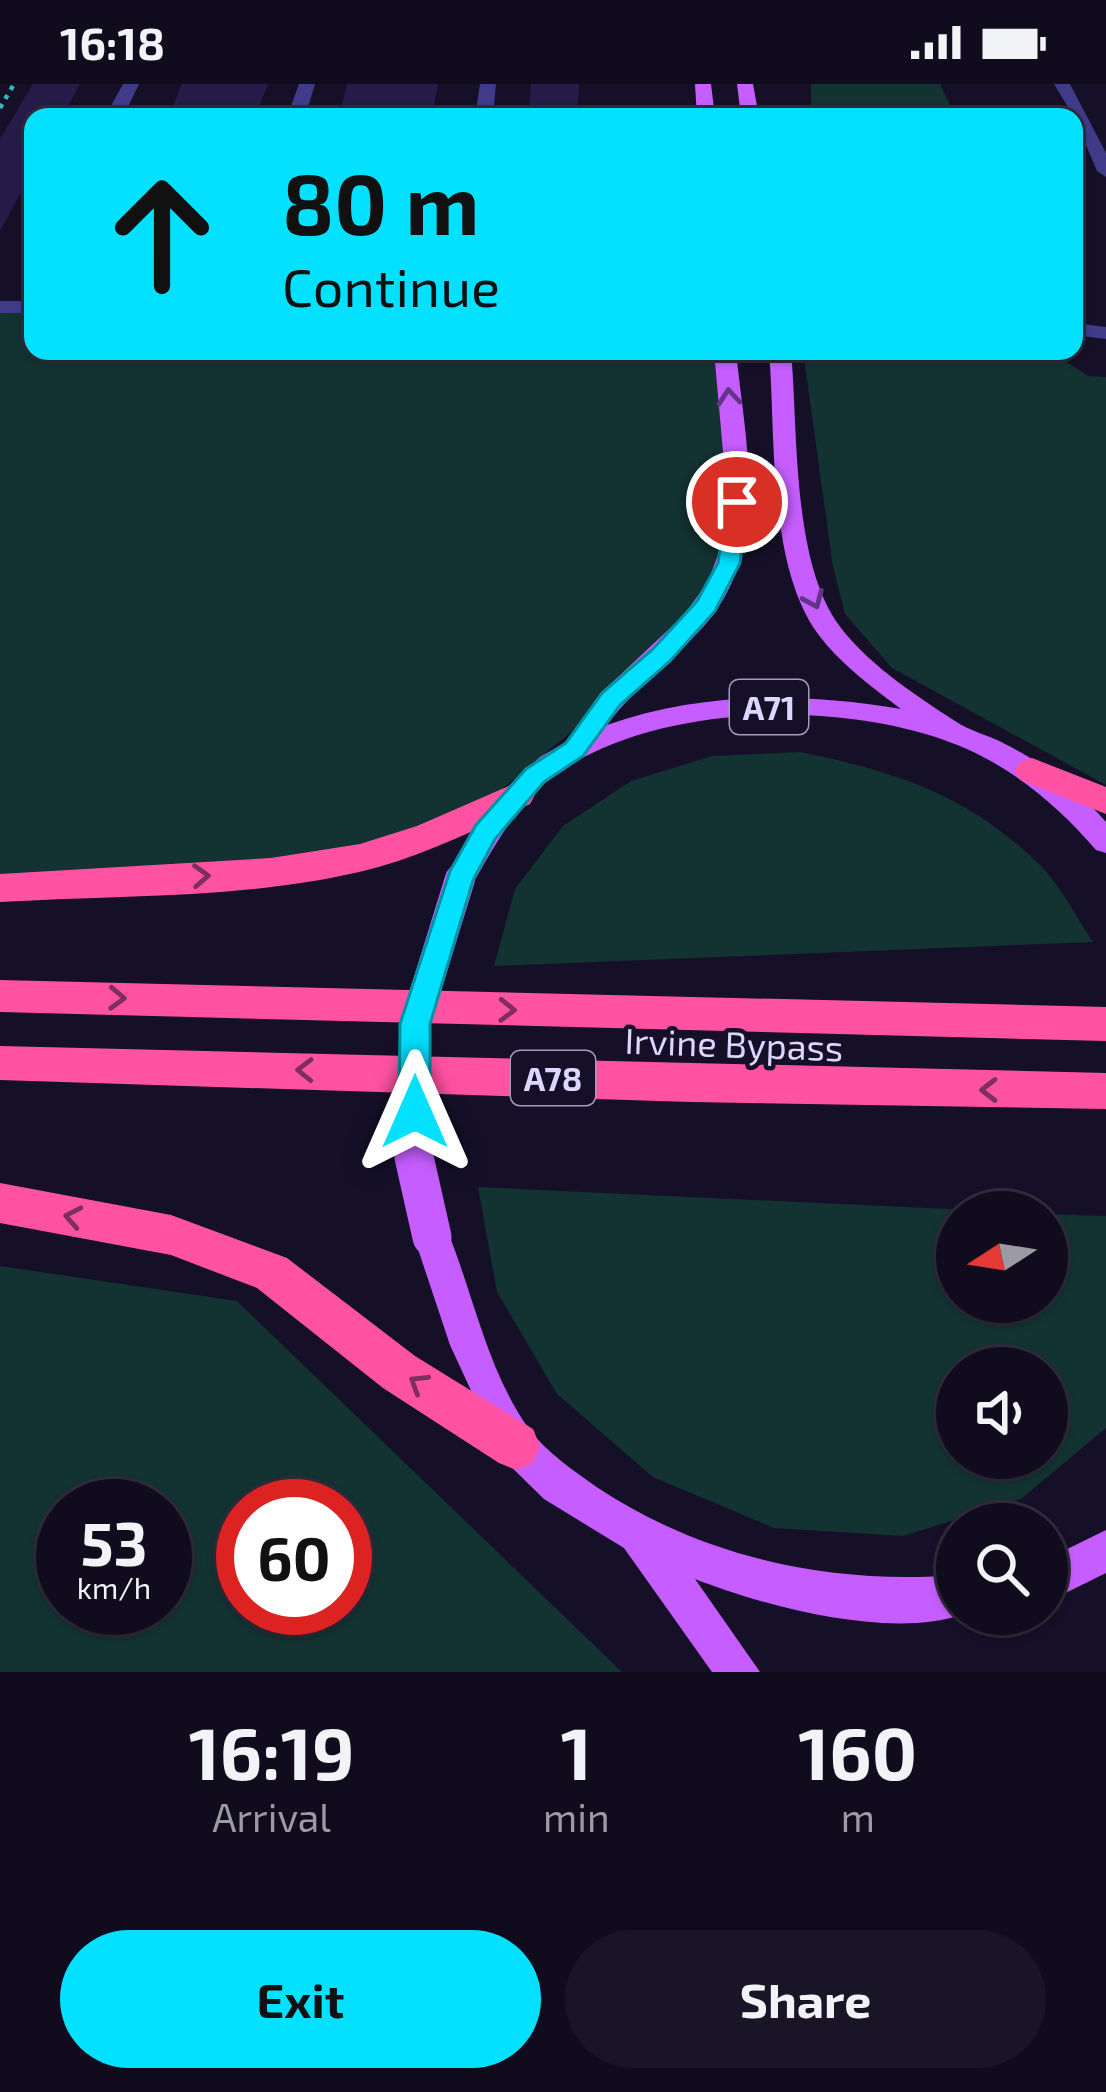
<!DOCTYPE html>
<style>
body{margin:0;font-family:"Exo 2",sans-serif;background:#191527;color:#f1f3f6;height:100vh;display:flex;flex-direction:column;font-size:45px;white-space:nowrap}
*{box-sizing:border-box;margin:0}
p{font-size:39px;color:#9c9ba4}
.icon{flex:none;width:66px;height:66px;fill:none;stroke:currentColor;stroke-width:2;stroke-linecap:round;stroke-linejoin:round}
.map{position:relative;height:1588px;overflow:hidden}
.panel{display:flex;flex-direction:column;background:#100c1e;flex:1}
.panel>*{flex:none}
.top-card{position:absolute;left:24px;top:24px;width:1059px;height:252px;border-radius:24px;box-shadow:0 3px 9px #0004,0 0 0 3px #302c3c;background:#03e1ff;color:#111;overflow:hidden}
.needle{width:78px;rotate:258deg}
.controls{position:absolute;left:936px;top:1107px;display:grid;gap:24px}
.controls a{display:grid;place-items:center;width:132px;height:132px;border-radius:50%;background:#100c1e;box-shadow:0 3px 9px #0004,0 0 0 3px #302c3c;font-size:60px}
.speed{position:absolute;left:36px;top:1395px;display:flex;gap:24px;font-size:60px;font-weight:700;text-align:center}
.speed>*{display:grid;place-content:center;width:156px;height:156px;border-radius:50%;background:#100c1e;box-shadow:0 3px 9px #0004,0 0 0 3px #302c3c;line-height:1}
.speed small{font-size:30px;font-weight:400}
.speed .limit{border:18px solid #d22;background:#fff;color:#111}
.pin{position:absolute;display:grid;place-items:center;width:102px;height:102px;color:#fff;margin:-51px;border:6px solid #fff;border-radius:50%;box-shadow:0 3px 12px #0007}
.me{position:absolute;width:132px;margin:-66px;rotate:0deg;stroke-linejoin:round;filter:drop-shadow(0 0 9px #0008)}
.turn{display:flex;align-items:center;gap:42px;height:252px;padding:0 60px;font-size:54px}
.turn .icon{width:156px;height:156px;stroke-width:2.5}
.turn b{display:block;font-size:84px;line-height:102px}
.eta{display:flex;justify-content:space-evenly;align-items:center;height:204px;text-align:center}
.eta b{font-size:72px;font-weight:700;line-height:84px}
.primary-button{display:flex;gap:24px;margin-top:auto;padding:24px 60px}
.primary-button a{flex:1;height:138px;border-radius:72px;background:#03e1ff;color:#111;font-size:48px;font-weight:700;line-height:138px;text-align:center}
.primary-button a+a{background:#191527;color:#f1f3f6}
.status{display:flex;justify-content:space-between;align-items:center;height:84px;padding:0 60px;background:#100c1e;direction:ltr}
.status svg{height:33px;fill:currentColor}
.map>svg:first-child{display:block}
</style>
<div class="status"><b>16:18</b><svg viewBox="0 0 49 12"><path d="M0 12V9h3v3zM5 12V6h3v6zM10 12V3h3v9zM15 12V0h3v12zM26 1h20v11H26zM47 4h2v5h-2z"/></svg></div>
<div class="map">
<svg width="1106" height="1588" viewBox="0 0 1106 1588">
<rect width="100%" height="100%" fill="#151028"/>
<path fill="#133232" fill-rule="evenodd" d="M811 0H940L956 33H811Z
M0 223H33V267H724L729 479 611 615 466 735 327 779 0 793Z
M803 267H1050L1088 292 1106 293V701L892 584 845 530 833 483Z
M800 668C897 688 967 710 1040 781 1061 802 1076 833 1093 858L494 882 515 805 563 742 631 697 712 672Z
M478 1103 1012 1128H957V1218H1047V1130L1106 1132V1344L1021 1415 903 1452 774 1444 653 1393 557 1310 497 1208ZM1047 1284V1374H957V1284Z
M0 1182 237 1217 622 1588H0ZM165 1422V1524H63V1422ZM345 1422V1524H243V1422Z"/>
<path fill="#261c4a" d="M33 0H80L62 33H33V86L0 147V55Z
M182 0H268L255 33H168Z
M347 0H438L432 33H339Z
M531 0H579L577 33H529Z"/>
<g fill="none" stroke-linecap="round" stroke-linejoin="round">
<path stroke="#2fbbb5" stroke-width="4.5" stroke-dasharray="4.5 6" stroke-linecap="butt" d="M0 24 14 0"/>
<path fill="#3f3b88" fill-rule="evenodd" d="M123 0H139L123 33H105Z
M299 0H315L305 33H287Z
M480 0H496L493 33H475Z
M1054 0H1070L1106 69V93L1097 87 1074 33Z
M0 217H33V229H0Z
M1074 239 1106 243V255L1074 251Z"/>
<path fill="#c65eff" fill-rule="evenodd" d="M695 0H711L715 33H697Z
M737 0H753L759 33H741Z
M714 267H736C745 359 772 465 704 542 673 576 635 603 607 641 702 607 803 609 901 625 872 603 840 580 818 550 767 480 776 351 769 267H791C798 345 792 471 836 537 863 577 915 611 955 637 969 647 989 651 1005 660 1043 679 1078 706 1106 738V769L1096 766C1060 724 1018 688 967 665 855 615 662 617 559 688 519 716 494 762 471 803H449L445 795 449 787 500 710 540 673 566 658 601 609 683 532 708 498 719 468 726 401Z
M432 1136 445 1141C473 1207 486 1285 529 1345 546 1368 574 1387 598 1404 704 1474 832 1501 957 1491V1530H964C890 1556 767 1523 695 1495L760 1588H712L624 1464 544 1415 502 1374 450 1261 414 1153 419 1141Z
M1106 1446V1489L1047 1518V1475Z"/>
<path fill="#ff52a2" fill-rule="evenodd" d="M1032 674 1106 703V730L1020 696 1015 687 1020 678Z
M518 698 530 702 535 711 530 720C475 746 419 774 359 788 243 815 118 811 0 818V790L271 774 360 760 417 742Z
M0 896 1106 923V957L0 928Z
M0 962 1106 989V1025L691 1018 0 996Z
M0 1099 171 1131 287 1174 415 1272 533 1345 540 1362 533 1379 516 1386 499 1379 383 1304 257 1204 171 1171 0 1139Z"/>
<path stroke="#c65eff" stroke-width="30" d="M414 1045 415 940 460 795"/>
<path stroke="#c65eff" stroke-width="39" d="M414 1042V1073L432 1153"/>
</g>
<defs><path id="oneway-chevron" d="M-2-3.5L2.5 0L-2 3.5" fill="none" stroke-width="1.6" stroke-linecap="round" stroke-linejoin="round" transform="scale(3)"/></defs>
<g stroke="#653389">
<use href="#oneway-chevron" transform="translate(729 313) rotate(-95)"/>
<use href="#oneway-chevron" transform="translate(814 516) rotate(67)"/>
</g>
<g stroke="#7e2e5f">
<use href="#oneway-chevron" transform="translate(201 792) rotate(-3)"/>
<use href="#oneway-chevron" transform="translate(117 914) rotate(2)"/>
<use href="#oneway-chevron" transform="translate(507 926) rotate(1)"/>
<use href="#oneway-chevron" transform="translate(305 986) rotate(-179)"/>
<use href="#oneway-chevron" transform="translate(989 1006) rotate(-180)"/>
<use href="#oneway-chevron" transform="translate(73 1133) rotate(-169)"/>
<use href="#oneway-chevron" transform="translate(418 1299) rotate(-148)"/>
</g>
<path fill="#03e1ff" stroke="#0292a6" stroke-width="3" d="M737 412 748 418 740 479 715 527 670 577 620 621 583 672 544 698 495 755 473 796 430 940V1028L425 1038 415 1042 404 1038 399 1028 400 940 450 787 476 741 526 685 566 659 602 609 653 565 697 517 718 479 727 418Z"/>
<g text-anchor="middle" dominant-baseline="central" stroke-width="9" stroke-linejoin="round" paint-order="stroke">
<g fill="#151028" stroke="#a19bbe" stroke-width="3">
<rect x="730" y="596" width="78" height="54" rx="9"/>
<rect x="511" y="967" width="84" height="54" rx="9"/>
</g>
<g font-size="33" font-weight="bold" fill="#ddd7ff">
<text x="769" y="623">A71</text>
<text x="553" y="994">A78</text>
</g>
<g font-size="36" fill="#ddd7ff" stroke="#151028">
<text transform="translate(734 959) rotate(2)">Irvine Bypass</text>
</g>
</g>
</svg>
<div class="controls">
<a><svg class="needle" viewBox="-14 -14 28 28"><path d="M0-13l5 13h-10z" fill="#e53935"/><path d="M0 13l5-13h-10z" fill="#9c9ba4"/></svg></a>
<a><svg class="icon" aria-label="sound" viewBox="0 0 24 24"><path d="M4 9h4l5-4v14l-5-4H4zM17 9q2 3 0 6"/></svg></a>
<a><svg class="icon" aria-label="search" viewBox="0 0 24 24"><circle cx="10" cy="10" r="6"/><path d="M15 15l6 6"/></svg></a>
</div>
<div class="speed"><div>53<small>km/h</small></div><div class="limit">60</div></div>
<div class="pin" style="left:737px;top:418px;background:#d93025"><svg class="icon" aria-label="arrive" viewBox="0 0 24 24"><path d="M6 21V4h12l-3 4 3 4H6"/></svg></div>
<svg class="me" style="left:415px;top:1028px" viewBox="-20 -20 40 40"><path d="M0-17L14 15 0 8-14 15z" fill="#03e1ff" stroke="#fff" stroke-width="4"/></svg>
<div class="top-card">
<div class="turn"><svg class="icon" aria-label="ahead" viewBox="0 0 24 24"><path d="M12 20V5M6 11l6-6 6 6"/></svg><div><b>80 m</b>Continue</div></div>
</div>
</div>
<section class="panel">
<div class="eta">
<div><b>16:19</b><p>Arrival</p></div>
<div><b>1</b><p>min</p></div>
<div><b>160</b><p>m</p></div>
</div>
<div class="primary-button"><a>Exit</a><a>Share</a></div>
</section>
